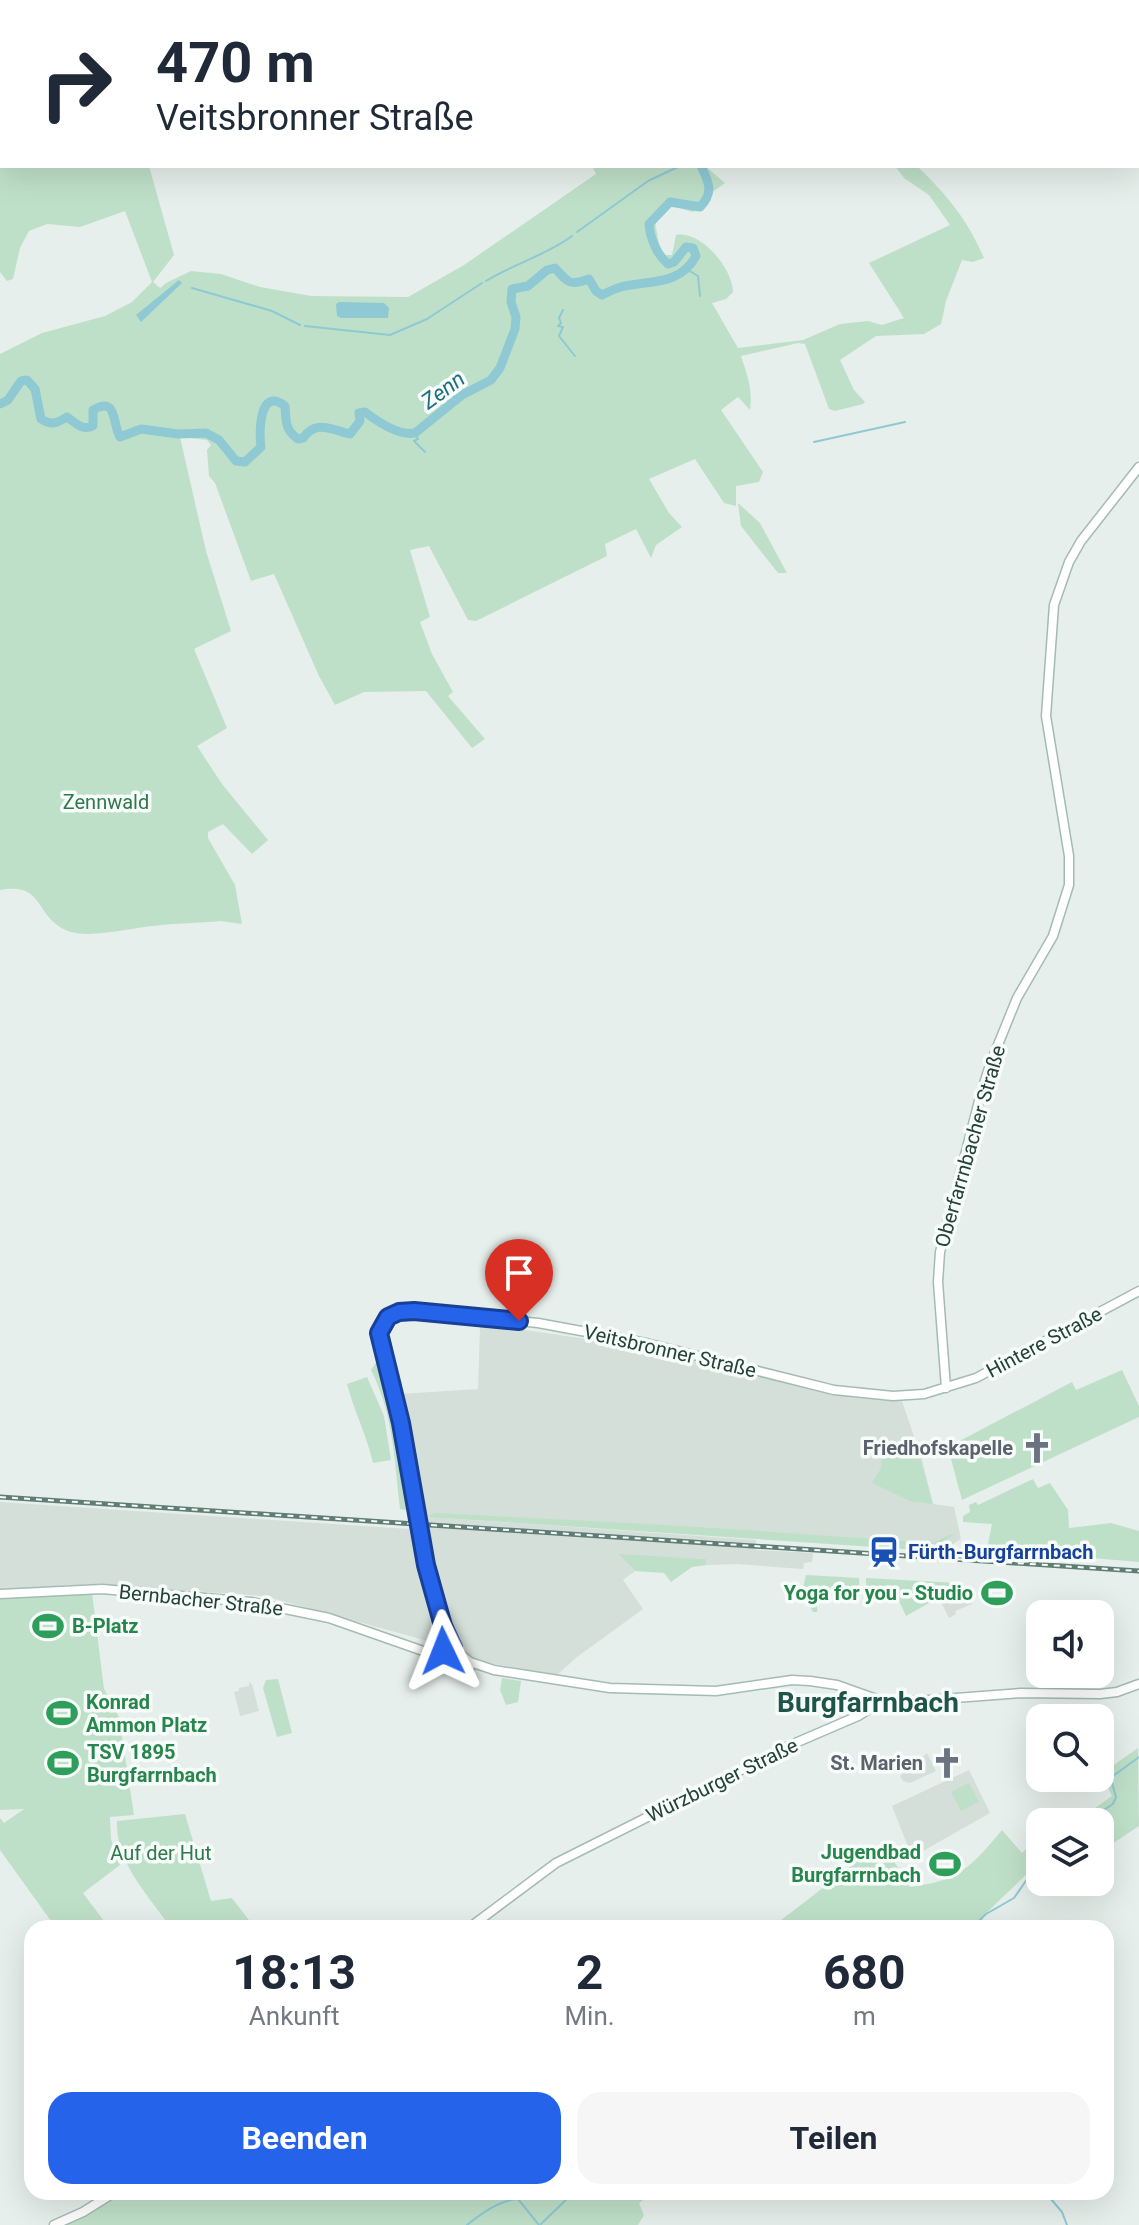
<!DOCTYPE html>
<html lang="de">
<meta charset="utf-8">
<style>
body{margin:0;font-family:Roboto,sans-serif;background:#f6f6f7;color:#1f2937;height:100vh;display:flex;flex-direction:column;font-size:30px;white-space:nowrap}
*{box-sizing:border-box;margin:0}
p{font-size:26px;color:#747a83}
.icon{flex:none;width:44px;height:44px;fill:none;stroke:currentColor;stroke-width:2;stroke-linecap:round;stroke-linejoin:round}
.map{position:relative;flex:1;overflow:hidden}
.sheet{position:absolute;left:24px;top:1920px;width:1090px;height:280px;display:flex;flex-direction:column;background:#fff;border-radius:24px;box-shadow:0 8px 32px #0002}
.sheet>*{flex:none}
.banner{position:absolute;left:0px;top:0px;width:1140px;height:168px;box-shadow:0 8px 32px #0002;background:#fff;color:#1f2937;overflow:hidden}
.controls{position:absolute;left:1026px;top:1600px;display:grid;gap:16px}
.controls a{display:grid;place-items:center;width:88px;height:88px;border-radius:16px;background:#fff;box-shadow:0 8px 32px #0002;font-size:40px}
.pin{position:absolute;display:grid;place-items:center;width:68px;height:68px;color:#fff;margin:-82px -34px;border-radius:50% 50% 50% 0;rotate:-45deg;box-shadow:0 0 8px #0007}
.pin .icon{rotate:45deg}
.me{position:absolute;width:88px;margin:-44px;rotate:358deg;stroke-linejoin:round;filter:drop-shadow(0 0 6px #0008)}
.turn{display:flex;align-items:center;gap:28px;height:168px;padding:0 24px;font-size:36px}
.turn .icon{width:104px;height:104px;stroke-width:2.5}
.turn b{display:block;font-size:56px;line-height:68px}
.eta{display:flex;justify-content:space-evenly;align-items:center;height:136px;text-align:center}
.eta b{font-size:48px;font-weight:700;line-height:56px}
.action{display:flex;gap:16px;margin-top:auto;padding:16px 24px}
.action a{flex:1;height:92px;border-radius:24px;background:#2563eb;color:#fff;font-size:32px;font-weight:700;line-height:92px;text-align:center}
.action a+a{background:#f6f6f7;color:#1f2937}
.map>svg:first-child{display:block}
</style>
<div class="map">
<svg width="1139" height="2225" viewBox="0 0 1139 2225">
<rect width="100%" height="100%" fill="#e6efeb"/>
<path fill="#d4dfda" d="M478 1323 607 1342 695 1360 855 1398 902 1401 922 1460 933 1504 954 1507 961 1539 950 1546 687 1526 429 1517 756 1540V1550L813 1553 812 1562 804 1563 803 1569 737 1564 707 1565 706 1559 619 1555 635 1571 623 1580 643 1609 577 1657 557 1675 472 1660 453 1645 432 1571 400 1394 478 1389 480 1328Z
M0 1502 409 1529 433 1633 428 1641 264 1596 94 1584 0 1589Z
M967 1589 972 1604 955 1611 956 1614 949 1618 941 1602Z
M249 1682 252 1684 259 1711 240 1716 234 1692 239 1691V1688L249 1686Z
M927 1753 936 1771 910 1783 903 1781 900 1776Z
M969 1770 990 1813 916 1855 907 1844 892 1806Z"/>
<path fill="#bfe0c8" d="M0 104 2 166H149L174 255 153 282 160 288 166 283 191 271 221 274 260 287 311 296 408 297 464 265 596 174 592 166H705L725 183 711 193 705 208 692 212 671 205 655 222 660 249 665 255H672L676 235C701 230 733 269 733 292L726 299 712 303 738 348 803 340 840 324 868 321 882 325 904 318 869 263 950 225 929 195 904 178 895 166H917C948 196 967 219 984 258L973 262 962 260 946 301 941 324 924 334 876 336 840 360 854 390 865 402 863 404 835 411 829 409 805 344 798 343 741 356C747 374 753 390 750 410L738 397 721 410 763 472 759 482 736 486V506L724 503 695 459 649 479 669 513 682 527 656 545 651 558 636 529 605 544 607 556 476 621 468 620 429 546 410 550 430 617 420 622 432 654 453 692 448 696 485 739 472 748 426 691 364 692 335 705 319 676 274 574 251 581 215 483 209 476 207 450 211 445 207 440 180 437 206 551 231 631 194 649 227 728 197 746 222 784 268 840 252 854 223 824 208 832V838L235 885 242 924 221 921C198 923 176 923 153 926 131 928 88 939 68 931 33 917 46 882 0 890V354L42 333 105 316 132 302 152 282 125 211 80 227 47 224 29 231 20 248 13 279 7 281 0 272Z
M738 503 760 523 787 573H778L741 526Z
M377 1361 382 1364 400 1441 410 1511 400 1509C394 1459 394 1416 371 1370Z
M1122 1370 1139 1406V1417L962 1500 951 1459 950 1446 1072 1382 1076 1390Z
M367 1377 384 1416 391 1460 373 1463C367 1436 354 1411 347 1384Z
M882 1449 918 1451 933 1504 910 1501 872 1483 881 1468Z
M1033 1479 1038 1488 1050 1483 1068 1510 1069 1528 1111 1523 1139 1531V1562L987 1549 992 1524 963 1522V1516L970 1512 969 1505 976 1502 978 1505Z
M435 1513 687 1526 933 1543 949 1535 956 1534 932 1548 921 1547 919 1550 427 1517Z
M618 1554 706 1559 707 1565 692 1567 671 1582 664 1573 635 1571Z
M806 1575 859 1578 860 1596 818 1594 817 1612H813L802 1592Z
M866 1578 958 1583 961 1585 906 1616 894 1590H866Z
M92 1593 104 1689 119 1717 134 1815 110 1817 111 1839 120 1865 83 1893 107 1925 102 1928H56L0 1850V1818L4 1823 24 1809 0 1810V1598Z
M502 1678 521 1681 518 1702 506 1705 500 1690Z
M278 1679 292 1733 277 1737 263 1688 266 1680Z
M1138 1748 1139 1826 1100 1852V1822H1082L1081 1818 1112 1796 1101 1774Z
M969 1783 979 1802 961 1811 951 1792Z
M185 1814 211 1901 232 1898 255 1928H171C149 1896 115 1862 117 1821Z
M1002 1830 1022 1853 1040 1835V1856L1029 1860 1034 1867 982 1917 987 1928H771L868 1853 879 1866 892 1858 910 1887C959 1881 971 1867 1002 1830Z
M121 2192H654L639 2203 644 2215 638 2225H63L98 2208Z"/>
<path fill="#8ec9d4" d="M179 280 182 283 141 322 136 315Z
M339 302 384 303 389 308 388 318H341L337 316 336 304Z"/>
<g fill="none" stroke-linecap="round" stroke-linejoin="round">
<path stroke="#8ec9d4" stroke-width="2" d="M577 232 648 181 680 166
M688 270 698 276 700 296
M486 281C513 264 547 255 572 236
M192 288 272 311 300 325
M563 310 559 318 561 323 558 326 563 327 559 336 575 356
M305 326 390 335 427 319 482 283
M415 433 418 439 414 441 425 452
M814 442 905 422
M1085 1822 1113 1804 1116 1797 1111 1780 1113 1776 1139 1757
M971 1928 986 1914 1014 1898 1030 1875 1040 1867
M1045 2192 1062 2212 1067 2225
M520 2196 523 2192
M541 2224 574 2192
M467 2225C482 2213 500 2200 518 2199L539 2225"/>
<path stroke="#8ec9d4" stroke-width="9" d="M871 0 872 2
M838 2 840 0
M931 2 932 0
M0 404 8 400 21 381 27 380 35 389 41 419C52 426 57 423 67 417 76 423 82 431 93 426V410C118 395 112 425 120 437L141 429 178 434 206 433 219 440 236 461 245 462 261 447C259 432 259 386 285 406 286 421 285 430 298 439L303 438C316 420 330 429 350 434L360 421 359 413 365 412C378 422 398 436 415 433L462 395 491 380 500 368 515 329 516 317 511 302 512 289 528 286 547 270 555 268C568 283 570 286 589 279L596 291 602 295C608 292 614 289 621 287 649 280 680 286 696 256L693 248 686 247 674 262 668 264C657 255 650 238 649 224L670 202 700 207C714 193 709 182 701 166"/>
<defs>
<path id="secondary" d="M946 1388 938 1282 940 1252 981 1093 991 1062 1017 998 1053 936 1069 885V856L1046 716 1054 605 1069 562 1081 541 1139 467
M414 1502 401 1423 379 1340 383 1322 392 1314 414 1311 538 1323 646 1343 834 1390 893 1396 924 1394 976 1378 1139 1291
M421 1537C427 1569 451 1628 443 1655L459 1671 469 1670 470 1662 453 1648H447
M0 1594 102 1589 251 1602 329 1618 426 1652 443 1651
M470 1662 494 1670 610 1688 716 1691 792 1680 810 1681 837 1685 882 1701 903 1702 1021 1693 1100 1694 1117 1692 1139 1684
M469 1928 556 1863 793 1744 858 1716 882 1701
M54 2225 83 2212 115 2192"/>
</defs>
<use href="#secondary" stroke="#a4bbb3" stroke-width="11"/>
<use href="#secondary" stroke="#fff" stroke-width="8"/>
<defs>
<path id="rail" d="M0 1497 1139 1571"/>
</defs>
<use href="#rail" stroke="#5f7d75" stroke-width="5"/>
<use href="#rail" stroke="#f7fbf9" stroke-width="2" stroke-dasharray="6" stroke-linecap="butt"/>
<defs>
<path id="secondary-bridge" d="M414 1502 421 1537"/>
</defs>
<use href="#secondary-bridge" stroke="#a4bbb3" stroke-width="11" stroke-linecap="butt"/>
<use href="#secondary-bridge" stroke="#fff" stroke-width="8"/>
</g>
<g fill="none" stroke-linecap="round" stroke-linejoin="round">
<defs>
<path id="route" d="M443 1651 447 1648H453L443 1626 426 1565 401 1423 379 1333 388 1317 399 1312 414 1311 519 1321"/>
</defs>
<use href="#route" stroke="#184099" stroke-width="20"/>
<use href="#route" stroke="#2563eb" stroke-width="14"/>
</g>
<defs>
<symbol id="church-bare" viewBox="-9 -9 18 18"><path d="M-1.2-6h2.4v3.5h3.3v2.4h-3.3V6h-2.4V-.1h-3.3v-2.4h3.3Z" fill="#6b7280" stroke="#f7fbf9" stroke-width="2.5" paint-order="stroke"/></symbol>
<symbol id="station-bare" viewBox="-9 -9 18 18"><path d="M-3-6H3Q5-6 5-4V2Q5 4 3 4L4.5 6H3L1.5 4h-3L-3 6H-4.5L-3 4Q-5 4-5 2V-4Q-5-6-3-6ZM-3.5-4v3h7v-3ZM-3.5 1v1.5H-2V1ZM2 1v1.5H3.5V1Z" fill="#1a4fb4" stroke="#f7fbf9" stroke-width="2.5" paint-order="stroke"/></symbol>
<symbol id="stadium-bare" viewBox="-9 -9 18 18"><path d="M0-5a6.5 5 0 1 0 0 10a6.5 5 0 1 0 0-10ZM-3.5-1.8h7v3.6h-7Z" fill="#2e9e5b" stroke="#f7fbf9" stroke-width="2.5" paint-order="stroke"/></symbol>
</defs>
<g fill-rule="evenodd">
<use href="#church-bare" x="1015" y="1426" width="44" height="44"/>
<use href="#station-bare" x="862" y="1530" width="44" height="44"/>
<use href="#stadium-bare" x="975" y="1571" width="44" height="44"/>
<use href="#stadium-bare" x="26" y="1604" width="44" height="44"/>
<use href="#stadium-bare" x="40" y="1691" width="44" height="44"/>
<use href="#stadium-bare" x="41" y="1741" width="44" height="44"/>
<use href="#church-bare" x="925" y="1741" width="44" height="44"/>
<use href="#stadium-bare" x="923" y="1842" width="44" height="44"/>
</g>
<g text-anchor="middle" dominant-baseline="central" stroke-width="7" stroke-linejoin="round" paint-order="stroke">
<g font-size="20" fill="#2d7a4b" stroke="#f7fbf9">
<text x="106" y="802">Zennwald</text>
<text x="161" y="1853">Auf der Hut</text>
</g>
<g font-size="20" fill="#24423a" stroke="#f7fbf9">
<text transform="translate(970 1146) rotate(-74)">Oberfarrnbacher Straße</text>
<text transform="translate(1044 1342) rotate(-28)">Hintere Straße</text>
<text transform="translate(670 1351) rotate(13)">Veitsbronner Straße</text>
<text transform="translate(201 1600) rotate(6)">Bernbacher Straße</text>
<text transform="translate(722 1780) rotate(-26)">Würzburger Straße</text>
</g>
<g font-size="20" font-weight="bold" fill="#5b616d" stroke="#f7fbf9" text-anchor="end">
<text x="1013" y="1448">Friedhofskapelle</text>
<text x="923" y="1763">St. Marien</text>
</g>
<g font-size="20" font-weight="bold" fill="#164399" stroke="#f7fbf9" text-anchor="start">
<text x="908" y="1552">Fürth-Burgfarrnbach</text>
</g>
<g font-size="20" font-weight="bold" fill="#27864d" stroke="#f7fbf9" text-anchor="start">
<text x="973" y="1593" text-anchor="end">Yoga for you - Studio</text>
<text x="72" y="1626">B-Platz</text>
<text x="86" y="1702">Konrad<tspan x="86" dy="23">Ammon Platz</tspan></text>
<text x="87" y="1752">TSV 1895<tspan x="87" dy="23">Burgfarrnbach</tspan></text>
<text x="921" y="1852" text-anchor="end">Jugendbad<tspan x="921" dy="23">Burgfarrnbach</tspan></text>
</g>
<g font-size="22" font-style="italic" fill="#1c6f80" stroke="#f7fbf9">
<text transform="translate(443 390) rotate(-36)">Zenn</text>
</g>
<g font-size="28" font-weight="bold" fill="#1f5548" stroke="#f7fbf9">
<text x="868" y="1702">Burgfarrnbach</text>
</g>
</g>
</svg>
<div class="controls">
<a><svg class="icon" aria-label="sound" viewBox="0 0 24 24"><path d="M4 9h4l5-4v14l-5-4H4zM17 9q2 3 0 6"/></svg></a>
<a><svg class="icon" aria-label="search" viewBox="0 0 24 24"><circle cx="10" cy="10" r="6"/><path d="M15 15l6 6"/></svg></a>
<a><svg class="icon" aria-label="layers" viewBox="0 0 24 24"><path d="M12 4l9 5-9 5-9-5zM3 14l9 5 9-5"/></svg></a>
</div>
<div class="pin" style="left:519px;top:1321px;background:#d93025"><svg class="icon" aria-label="arrive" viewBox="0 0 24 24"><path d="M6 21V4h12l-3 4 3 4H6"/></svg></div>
<svg class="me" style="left:443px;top:1651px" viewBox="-20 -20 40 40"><path d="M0-17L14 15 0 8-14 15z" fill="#2563eb" stroke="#fff" stroke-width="4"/></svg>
<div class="banner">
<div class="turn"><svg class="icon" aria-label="right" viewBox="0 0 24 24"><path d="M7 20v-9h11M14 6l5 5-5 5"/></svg><div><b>470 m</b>Veitsbronner Straße</div></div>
</div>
<section class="sheet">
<div class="eta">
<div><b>18:13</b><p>Ankunft</p></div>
<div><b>2</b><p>Min.</p></div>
<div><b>680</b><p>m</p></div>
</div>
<div class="action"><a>Beenden</a><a>Teilen</a></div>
</section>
</div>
